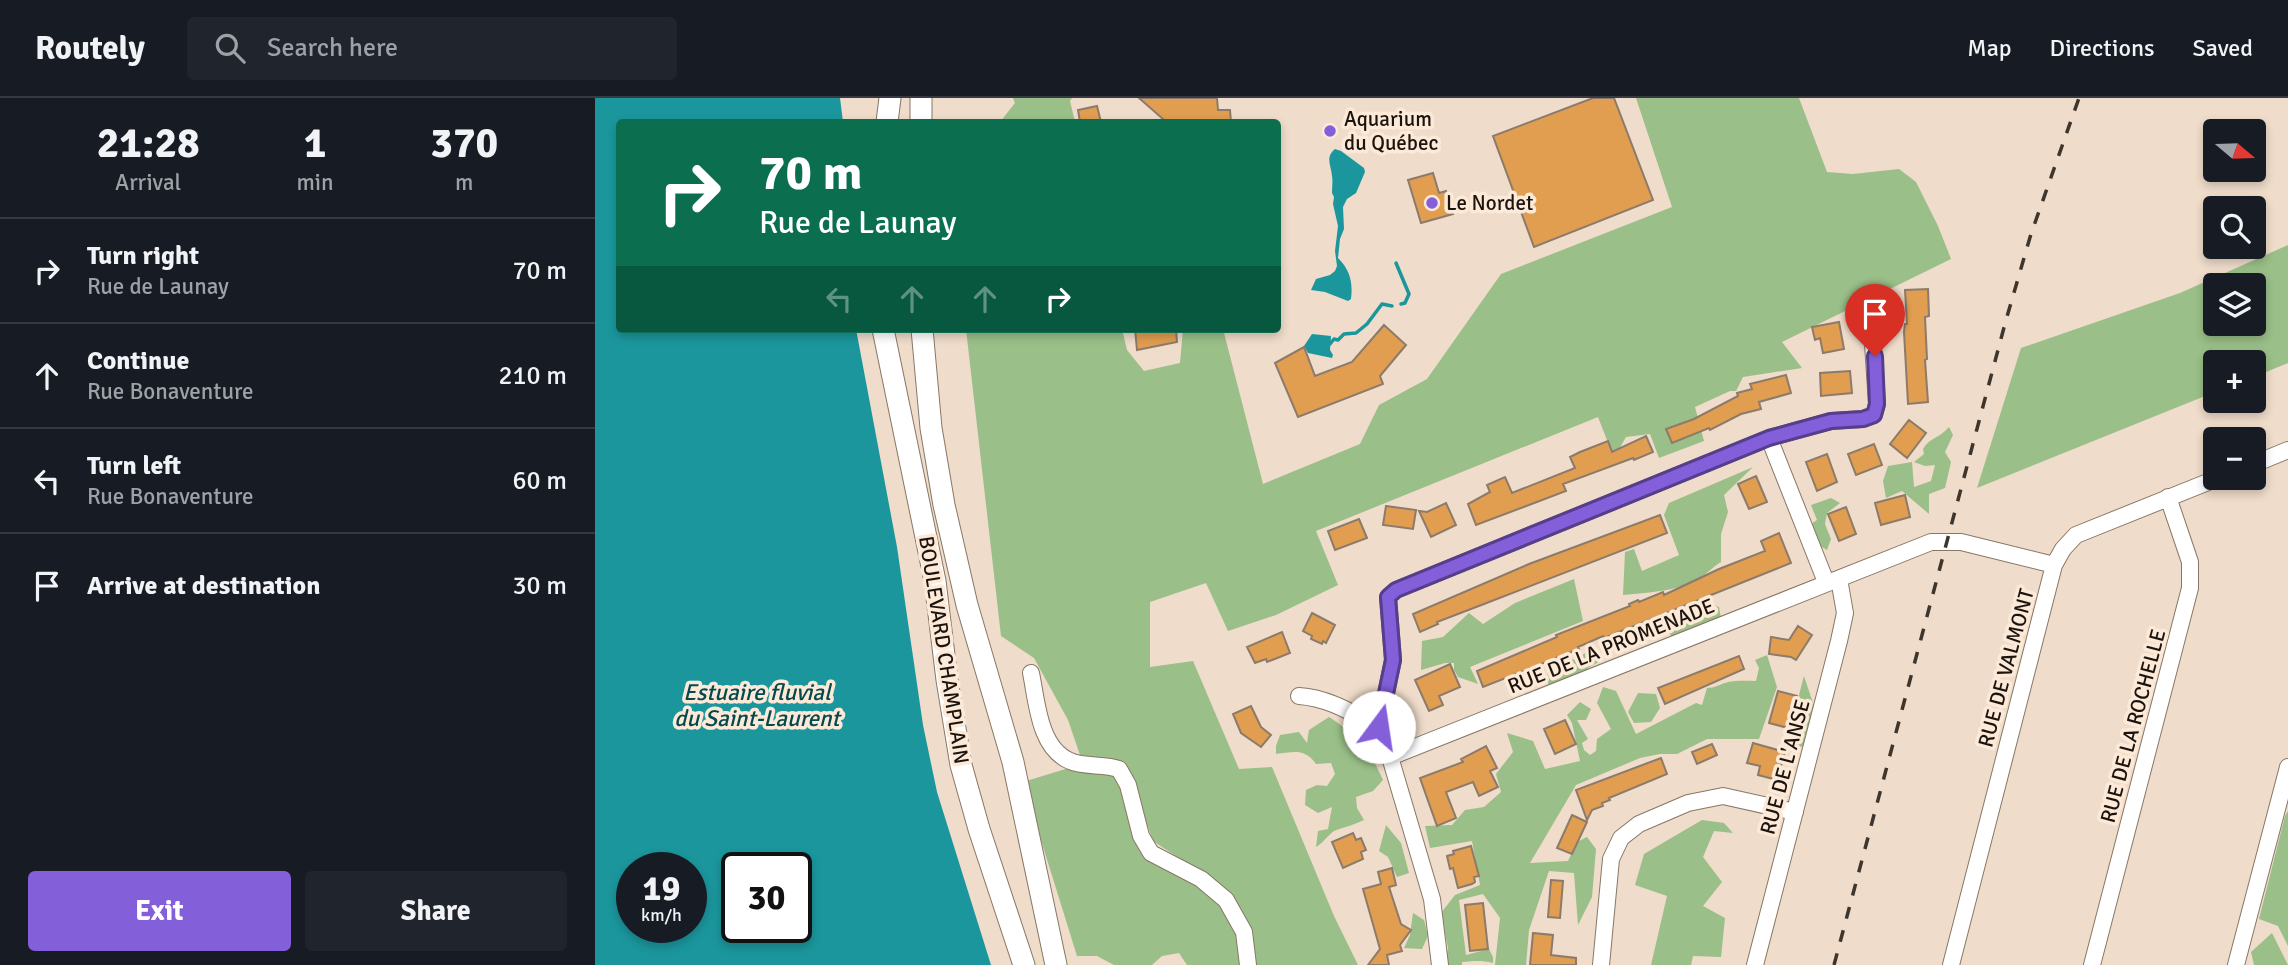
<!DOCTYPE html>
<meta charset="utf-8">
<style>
body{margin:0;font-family:Signika,sans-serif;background:#20242c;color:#f1f3f6;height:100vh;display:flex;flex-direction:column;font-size:26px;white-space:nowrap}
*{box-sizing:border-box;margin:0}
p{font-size:23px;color:#9ea1a6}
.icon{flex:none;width:38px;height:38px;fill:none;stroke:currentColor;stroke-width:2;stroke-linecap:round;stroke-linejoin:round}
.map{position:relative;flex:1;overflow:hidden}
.details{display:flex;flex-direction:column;background:#171b24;width:595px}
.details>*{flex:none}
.hud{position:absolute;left:21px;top:21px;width:665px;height:214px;border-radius:7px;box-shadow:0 4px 10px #0003;background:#0b6e4f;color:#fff;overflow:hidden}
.needle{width:46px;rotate:109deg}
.buttons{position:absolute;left:1608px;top:21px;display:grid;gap:14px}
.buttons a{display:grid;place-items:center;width:63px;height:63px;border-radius:7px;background:#171b24;box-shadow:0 4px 10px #0003;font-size:35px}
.speed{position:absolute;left:21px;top:754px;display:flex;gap:14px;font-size:35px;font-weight:700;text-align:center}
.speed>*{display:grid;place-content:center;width:91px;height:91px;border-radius:50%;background:#171b24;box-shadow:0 4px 10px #0003;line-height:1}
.speed small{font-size:18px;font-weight:400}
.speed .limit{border:4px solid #111;border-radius:10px;background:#fff;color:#111}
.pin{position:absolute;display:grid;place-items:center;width:60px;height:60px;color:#fff;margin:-72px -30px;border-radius:50% 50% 50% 0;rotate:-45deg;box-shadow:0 0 7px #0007}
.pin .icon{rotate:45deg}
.me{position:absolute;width:77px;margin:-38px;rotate:14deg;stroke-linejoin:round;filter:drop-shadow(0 0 5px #0008)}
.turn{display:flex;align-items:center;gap:24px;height:147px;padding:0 28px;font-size:32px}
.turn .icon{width:91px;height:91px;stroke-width:2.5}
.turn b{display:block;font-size:49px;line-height:60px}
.lanes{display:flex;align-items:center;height:66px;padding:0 28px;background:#0003;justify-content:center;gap:35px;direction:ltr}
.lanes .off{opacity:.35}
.eta{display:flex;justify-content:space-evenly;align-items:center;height:119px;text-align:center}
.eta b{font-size:42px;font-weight:800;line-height:49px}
.action{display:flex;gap:14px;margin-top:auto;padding:14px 28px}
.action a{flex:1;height:80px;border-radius:7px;background:#835fda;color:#fff;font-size:28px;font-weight:800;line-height:80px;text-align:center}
.action a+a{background:#20242c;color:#f1f3f6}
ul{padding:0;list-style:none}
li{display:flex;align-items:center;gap:21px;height:105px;padding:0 28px;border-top:2px solid #363941}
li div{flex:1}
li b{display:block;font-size:26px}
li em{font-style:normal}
header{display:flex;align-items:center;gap:42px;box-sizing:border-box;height:98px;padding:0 35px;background:#171b24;border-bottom:2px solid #363941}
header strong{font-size:33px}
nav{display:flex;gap:38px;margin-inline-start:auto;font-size:24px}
.search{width:490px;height:63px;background:#20242c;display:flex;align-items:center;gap:18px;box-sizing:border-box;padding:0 24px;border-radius:7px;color:#9ea1a6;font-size:26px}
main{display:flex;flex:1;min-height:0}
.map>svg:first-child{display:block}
</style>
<header>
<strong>Routely</strong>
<div class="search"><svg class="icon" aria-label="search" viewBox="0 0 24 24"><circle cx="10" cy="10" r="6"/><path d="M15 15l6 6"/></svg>Search here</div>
<nav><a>Map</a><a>Directions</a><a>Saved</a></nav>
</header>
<main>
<section class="details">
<div class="eta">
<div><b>21:28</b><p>Arrival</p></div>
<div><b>1</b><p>min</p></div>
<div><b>370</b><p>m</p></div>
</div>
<ul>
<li><svg class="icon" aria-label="right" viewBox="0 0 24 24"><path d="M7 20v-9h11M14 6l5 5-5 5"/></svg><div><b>Turn right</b><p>Rue de Launay</p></div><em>70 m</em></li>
<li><svg class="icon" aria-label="ahead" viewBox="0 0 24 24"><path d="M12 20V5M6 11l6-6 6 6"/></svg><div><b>Continue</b><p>Rue Bonaventure</p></div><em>210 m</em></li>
<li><svg class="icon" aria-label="left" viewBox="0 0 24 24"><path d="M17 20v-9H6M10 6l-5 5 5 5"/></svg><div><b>Turn left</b><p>Rue Bonaventure</p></div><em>60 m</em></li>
<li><svg class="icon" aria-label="arrive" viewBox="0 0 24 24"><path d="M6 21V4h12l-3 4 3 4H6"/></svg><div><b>Arrive at destination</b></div><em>30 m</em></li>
</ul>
<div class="action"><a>Exit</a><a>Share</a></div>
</section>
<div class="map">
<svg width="1693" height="867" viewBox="0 0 1693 867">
<rect width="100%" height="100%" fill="#efdcca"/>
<path fill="#9abf88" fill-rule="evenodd" d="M418 0H477L475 3 480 24H405L420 5Z
M1041 0H1204L1232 74 1258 76 1304 71 1321 84 1343 128 1356 161 1187 244 1207 270 1148 279 1141 293H1135L1100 309 1109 343 1064 360 1055 336 1031 339 1019 360 1003 319 721 433 743 487 681 517 633 533 611 485 555 504V569L598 563 644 671 677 669 739 818 763 867H659L655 827 625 787 558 743 530 664 485 657 473 622 439 560 406 538 371 231H527L532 252 549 273 585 265 588 231H628L668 386 765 346 784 307 832 281 906 176 1077 109Z
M1693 147V265L1659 279V264H1620V294L1382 390 1426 250 1585 195ZM1620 187H1659V226H1620Z
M1354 329 1358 337 1350 354 1356 364 1350 390 1334 396V416L1307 393 1291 400 1288 383 1293 368 1317 364 1319 389 1336 383 1340 367 1330 368 1319 364 1329 356 1328 351C1335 339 1345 340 1354 329Z
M1158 369 1129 397 1133 414 1126 436V464C1119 468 1115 473 1109 477 1086 494 1056 494 1028 497L1030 454 1039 451 1047 473 1084 457 1069 417 1074 405Z
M1236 400 1245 405 1232 415 1230 426 1236 441 1232 452 1220 445 1213 428 1222 422 1216 407Z
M979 481 988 523 875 569 883 586 863 579 859 572V565H850L826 572 827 543 848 539 874 515 888 526 920 505Z
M1118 507 1124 509 1126 520 1110 524 1102 536 1077 539 1070 529 1077 523 1084 526 1088 514 1102 515Z
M999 549 1006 555 1007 562 993 570V587L958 589 951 584 953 573 969 568 966 561 972 559 980 562Z
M1172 557 1182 589 1164 641H1112L1082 656H1065L1045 660 981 687 935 765 973 763 982 744 992 739 1001 751 997 799 983 827 979 775 954 773 934 832 931 867H900L905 820 888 796 864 802 871 857 894 851 898 859V865C887 862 878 863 867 864V867H850L853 850 846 815 860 797 885 787 877 743 835 750 830 728 857 727 870 712 889 709 906 694 901 676 918 654 912 635 938 643 950 671 985 663 977 625 972 617 985 604 996 611 991 622H982L993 641 987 645 989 652 995 657 1001 653 1002 641 1016 631 1002 605 1008 589 1021 593 1041 636 1101 605 1107 607 1112 590C1120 590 1123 587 1130 585 1139 582 1151 583 1161 583L1164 570 1160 562Z
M1209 578 1221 614 1211 649 1194 648 1203 637 1206 608 1204 597Z
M1043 595 1061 596 1065 610 1056 624 1039 625 1033 614Z
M734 619C763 638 774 651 788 682L778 693 761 699 762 710 769 722C759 727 749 729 739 733 733 737 728 745 721 749L723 733 733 731 737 709 723 715 710 707 711 692 722 687 732 688 740 676 736 665 721 666C710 650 698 654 681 656V648L685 637 704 634 712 645 714 632Z
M477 669 520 676C533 703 538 732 551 760 587 776 628 795 643 834 647 844 647 857 649 867H592L584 855 567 858 557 867H519L502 858H482L428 684Z
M1693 713V848L1683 828 1664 821 1690 718Z
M1107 722 1129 725 1138 735 1119 733 1108 759 1127 784 1108 808 1130 820 1126 859 1098 858 1096 867H1056L1072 798 1040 787 1049 756Z
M791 727 806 745 814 775 802 779 793 759 784 753Z
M818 815 829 822 833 838 827 851 809 850 815 837Z
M1677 835 1693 867H1659L1656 854Z"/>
<path fill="#1b969d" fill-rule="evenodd" d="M0 0H245L248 24H24V231H261L302 449 328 627 342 694 396 867H0ZM37 770H96V830H37ZM142 770H201V830H142Z
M740 51 746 53 769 70 770 74 761 95 752 101 748 109 749 131 745 141 743 160C755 172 758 184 756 201L753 203 730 194 716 192 721 181 735 177 740 173 742 168 740 153 743 128 738 106 739 99 737 95C737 89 738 83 737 78 736 67 730 59 740 51Z
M717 236 736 238 735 252 738 257 737 260 713 255 709 248Z"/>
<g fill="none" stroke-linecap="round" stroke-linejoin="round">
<path stroke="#1b969d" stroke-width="3.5" d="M801 165 814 196 810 205 806 206
M735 246 739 241 743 242 749 236 761 235 772 226 787 206 797 208"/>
</g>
<path fill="#e19d50" stroke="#8c7b6b" stroke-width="2" d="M544 0H622L623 12H635L636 24H567L568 21Z
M998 0H1019L1058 102 939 149 898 38Z
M502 8 506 24H485L483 12Z
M838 75 844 95 851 93 858 116 826 125 813 82Z
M1333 191 1334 218 1330 219 1332 261 1330 262 1333 304 1313 306 1309 234 1310 226H1312L1310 192Z
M1244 224 1249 251 1228 255 1225 240 1220 242 1217 229Z
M789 227 811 247 785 278 788 286 703 319 680 265 709 249 720 278 757 264Z
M540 231H581L582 244 542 252Z
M1255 273 1257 295 1226 298 1225 275Z
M1191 277 1196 295 1164 304 1166 311 1146 316 1115 332 1114 330 1077 345 1071 331 1099 321 1143 298 1142 295 1157 291 1155 286Z
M1314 322 1331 335 1312 360 1295 346Z
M1051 338 1058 354 1039 362 1038 360 968 386 971 393 881 427 873 406 895 394 892 387 910 379 917 395 980 370 975 359 985 354 1013 343 1017 354Z
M1279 346 1287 367 1261 377 1253 356Z
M1232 356 1242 384 1222 393 1211 364Z
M1161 378 1172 404 1154 411 1143 386Z
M1310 397 1315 419 1286 427 1280 405Z
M851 405 861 427 836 439 824 413 832 414Z
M791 408 821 412 818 431 788 427Z
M1251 409 1261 436 1244 443 1233 416Z
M1065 417 1072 435 889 506 842 524 843 526 825 534 818 516 934 466Z
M764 421 772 440 740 452 733 433Z
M1184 435 1196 465 1009 540 1008 538 983 549 984 551 888 589 882 573 962 539 961 537 1035 508 1034 506 1043 502 1044 504 1068 494 1069 497 1124 471 1170 453 1166 443Z
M717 515 740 527 731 545 728 543 727 546 716 541 717 538 708 533Z
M1203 528 1217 537 1201 562 1196 559 1174 556 1176 539 1194 542Z
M687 534 695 555 672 564 671 561 660 565 652 549Z
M1144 558 1149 571 1070 606 1063 590Z
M855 566 865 589 844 598 848 607 834 613 820 582Z
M1183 593 1202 598 1193 630 1174 625Z
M656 608 666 629 676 637 666 649 646 635 638 616Z
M970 622 981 646 960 656 949 631Z
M1158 645 1190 654 1182 682 1163 677 1165 668 1152 665Z
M1117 646 1122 657 1102 666 1097 654Z
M891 648 902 670 895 673 903 689 884 698 878 684 851 694 861 720 842 728 825 680 868 664 866 661Z
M1066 660 1072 676 1014 700 1015 702 1007 705 1008 708 997 712 992 722 981 692Z
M977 717 992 724 977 756 962 750Z
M758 735 761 742 766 740 771 752 766 754 768 761 748 770 737 744Z
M876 748 884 778 879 779 880 784 877 786 863 790 858 770 855 771 852 758 859 756 858 753Z
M797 770 801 787 794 789 806 826 816 832 805 847 807 853 792 857 794 867H773L785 851 768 791 786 786 783 774Z
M956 782 968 783 965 820 953 819Z
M888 805 893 851 875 853 870 807Z
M938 835 958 837 956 857 981 860V867H935Z"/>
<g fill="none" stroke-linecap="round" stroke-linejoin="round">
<defs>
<path id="minor" d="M1174 340 1236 323 1268 321 1279 317 1282 306 1277 231 1279 220
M1659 366 1693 352
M436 575C442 604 444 650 475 663 488 669 509 666 524 671L533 687 546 738 556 755 606 781 631 802 649 834 653 867
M704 598C734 600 757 615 784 629
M795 659 784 629 798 562 793 499 801 492 1174 340 1231 484
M845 867 837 801 795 659 1336 444H1366L1459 467
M1006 867 1016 761 1026 740 1044 726 1093 705 1128 698 1200 714
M1160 867 1244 543 1250 515 1244 481
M1356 867 1459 467 1468 451 1481 437 1623 380
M1497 867 1595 490V464L1573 399
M1641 867 1693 669"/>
<path id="major" d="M292 24 295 0
M326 24V0
M288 231 340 483 352 582 366 667 384 731 429 867
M327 231 336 330 349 407 372 507 418 664 461 867"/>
</defs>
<use href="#minor" stroke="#876" stroke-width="18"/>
<use href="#major" stroke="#876" stroke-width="23"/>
<use href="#minor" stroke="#fff" stroke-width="16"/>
<use href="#major" stroke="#fff" stroke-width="21"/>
<path stroke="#3e352d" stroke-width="3.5" stroke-dasharray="12 12" stroke-linecap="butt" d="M1239 867 1411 222 1436 136 1484 0"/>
</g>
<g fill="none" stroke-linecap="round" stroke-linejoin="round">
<defs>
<path id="route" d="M784 629 798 562 793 499 801 492 1174 340 1236 323 1268 321 1279 317 1282 306 1280 258"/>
</defs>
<use href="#route" stroke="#553e8e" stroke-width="18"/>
<use href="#route" stroke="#835fda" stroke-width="12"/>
</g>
<g fill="#835fda" stroke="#fce9d7" stroke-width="2.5">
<circle cx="735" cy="33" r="7"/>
<circle cx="837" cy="105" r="7"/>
</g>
<g text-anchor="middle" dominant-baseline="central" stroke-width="7" stroke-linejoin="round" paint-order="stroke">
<g font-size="21" fill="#1b140e" stroke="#fce9d7" text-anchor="start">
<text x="749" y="21">Aquarium<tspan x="749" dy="24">du Québec</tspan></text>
<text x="851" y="105">Le Nordet</text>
</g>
<g font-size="21" fill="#1b140e" stroke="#fce9d7">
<text transform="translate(1016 548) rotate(-22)">RUE DE LA PROMENADE</text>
<text transform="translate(349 552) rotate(81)">BOULEVARD CHAMPLAIN</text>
<text transform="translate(1411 570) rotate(-75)">RUE DE VALMONT</text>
<text transform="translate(1538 628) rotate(-75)">RUE DE LA ROCHELLE</text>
<text transform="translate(1190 669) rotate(-75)">RUE DE L'ANSE</text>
</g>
<g font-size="23" font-style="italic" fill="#03494d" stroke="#fce9d7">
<text x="162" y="594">Estuaire fluvial<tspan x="162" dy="26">du Saint-Laurent</tspan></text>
</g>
</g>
</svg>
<div class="buttons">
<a><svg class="needle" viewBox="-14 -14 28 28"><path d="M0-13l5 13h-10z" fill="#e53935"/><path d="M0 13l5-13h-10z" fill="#9ea1a6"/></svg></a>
<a><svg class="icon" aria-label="search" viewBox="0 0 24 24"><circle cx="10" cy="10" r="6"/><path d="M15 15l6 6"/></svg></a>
<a><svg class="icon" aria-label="layers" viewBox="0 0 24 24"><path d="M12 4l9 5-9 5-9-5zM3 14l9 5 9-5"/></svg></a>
<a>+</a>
<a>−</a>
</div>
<div class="speed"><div>19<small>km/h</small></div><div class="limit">30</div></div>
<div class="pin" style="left:1280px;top:258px;background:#d93025"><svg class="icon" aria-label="arrive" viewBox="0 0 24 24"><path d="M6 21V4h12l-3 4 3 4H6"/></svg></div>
<svg class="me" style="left:784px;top:629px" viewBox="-20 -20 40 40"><circle r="19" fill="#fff"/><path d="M0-13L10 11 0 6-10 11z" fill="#835fda"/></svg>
<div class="hud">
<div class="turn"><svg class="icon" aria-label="right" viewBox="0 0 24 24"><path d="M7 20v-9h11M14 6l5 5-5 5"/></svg><div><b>70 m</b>Rue de Launay</div></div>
<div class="lanes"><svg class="icon off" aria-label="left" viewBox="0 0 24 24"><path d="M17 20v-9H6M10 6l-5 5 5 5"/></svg><svg class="icon off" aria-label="ahead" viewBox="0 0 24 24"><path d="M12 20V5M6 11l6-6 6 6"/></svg><svg class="icon off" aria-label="ahead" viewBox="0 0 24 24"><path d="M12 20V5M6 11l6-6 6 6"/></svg><svg class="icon" aria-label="right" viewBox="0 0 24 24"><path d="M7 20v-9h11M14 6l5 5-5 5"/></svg></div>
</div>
</div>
</main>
